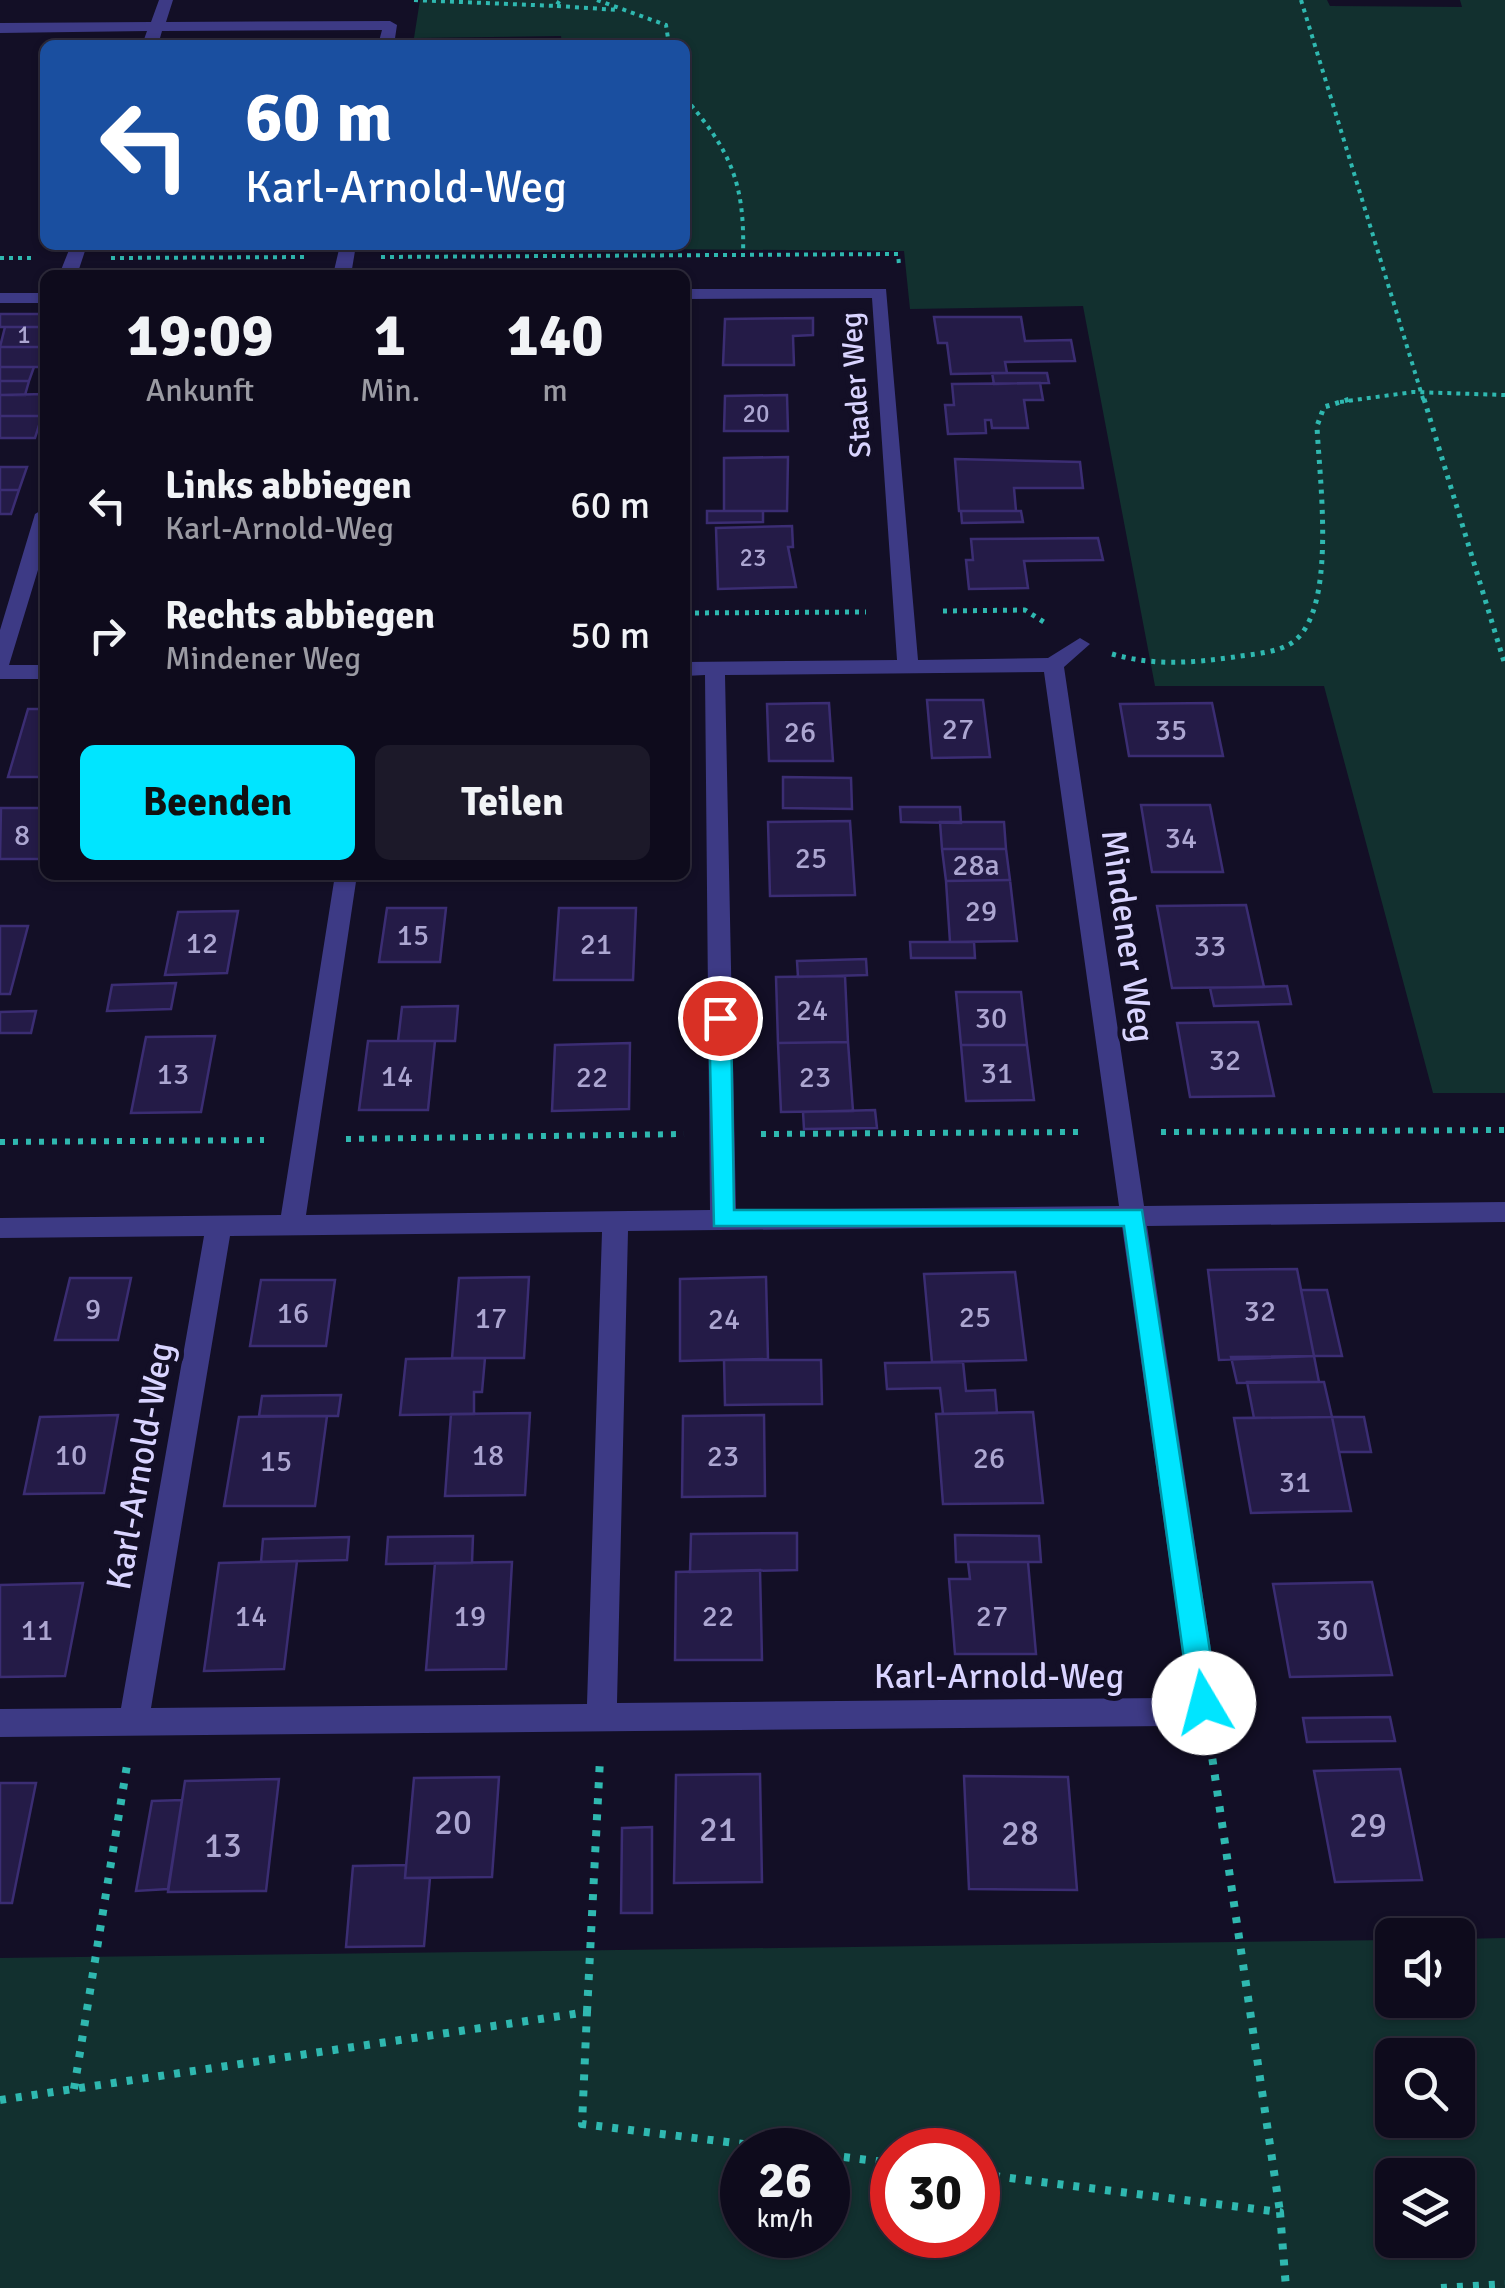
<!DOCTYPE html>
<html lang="de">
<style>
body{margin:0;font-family:Signika,sans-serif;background:#1c1929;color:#f1f3f6;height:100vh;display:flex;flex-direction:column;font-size:38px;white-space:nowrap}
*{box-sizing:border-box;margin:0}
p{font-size:32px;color:#9b9ba3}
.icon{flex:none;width:55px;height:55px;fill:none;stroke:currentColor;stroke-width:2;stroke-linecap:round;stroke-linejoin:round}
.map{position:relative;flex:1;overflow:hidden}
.details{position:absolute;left:40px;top:270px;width:650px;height:610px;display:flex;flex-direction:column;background:#0e0b1c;border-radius:15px;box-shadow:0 2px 8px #0004,0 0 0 2px #2e2b3b}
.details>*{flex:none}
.banner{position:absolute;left:40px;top:40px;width:650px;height:210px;border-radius:15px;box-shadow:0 2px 8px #0004,0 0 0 2px #2e2b3b;background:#1a4fa0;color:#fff;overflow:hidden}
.buttons{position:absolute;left:1375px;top:1918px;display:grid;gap:20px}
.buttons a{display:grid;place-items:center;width:100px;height:100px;border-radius:15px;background:#0e0b1c;box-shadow:0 2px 8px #0004,0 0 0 2px #2e2b3b;font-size:50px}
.speed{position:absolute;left:720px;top:2128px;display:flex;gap:20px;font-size:50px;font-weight:700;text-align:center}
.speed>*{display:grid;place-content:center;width:130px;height:130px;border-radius:50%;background:#0e0b1c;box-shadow:0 2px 8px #0004,0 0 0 2px #2e2b3b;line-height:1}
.speed small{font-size:25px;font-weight:400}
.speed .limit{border:15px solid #d22;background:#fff;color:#111}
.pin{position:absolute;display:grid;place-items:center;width:85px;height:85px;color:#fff;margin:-42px;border:5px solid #fff;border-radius:50%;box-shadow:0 2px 10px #0007}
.me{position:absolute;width:110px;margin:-55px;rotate:352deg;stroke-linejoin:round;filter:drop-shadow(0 0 8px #0008)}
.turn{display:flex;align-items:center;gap:35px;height:210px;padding:0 40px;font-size:45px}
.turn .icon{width:130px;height:130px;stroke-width:2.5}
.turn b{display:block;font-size:70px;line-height:85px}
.eta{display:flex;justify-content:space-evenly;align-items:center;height:170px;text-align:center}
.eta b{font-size:60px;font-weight:800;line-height:70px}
.action{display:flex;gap:20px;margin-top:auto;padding:20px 40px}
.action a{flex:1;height:115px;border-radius:15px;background:#00e5ff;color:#111;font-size:40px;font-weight:800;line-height:115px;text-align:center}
.action a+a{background:#1c1929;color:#f1f3f6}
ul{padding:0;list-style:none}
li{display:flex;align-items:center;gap:30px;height:130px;padding:0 40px}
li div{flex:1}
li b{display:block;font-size:38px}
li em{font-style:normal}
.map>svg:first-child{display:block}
</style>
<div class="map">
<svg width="1505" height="2288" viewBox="0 0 1505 2288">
<rect width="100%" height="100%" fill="#130f26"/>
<path fill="#12302f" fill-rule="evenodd" d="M420 0H1327L1330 6 1462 7 1460 0H1505V1093H1433L1324 686H1155L1083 306 910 309 904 251 655 249V245H685V45H562L561 36 414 38Z
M1505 1938V2288H0V1958L1392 1940V2000H1458V1939ZM1392 2055H1458V2120H1392ZM742 2150H828V2235H742ZM892 2150H978V2235H892ZM1392 2175H1458V2240H1392Z"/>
<path fill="#241b47" stroke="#3b2d73" stroke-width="2.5" d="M0 314H45V327H0Z
M934 317H1021L1025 341 1071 340 1075 361 1005 362 1007 373 951 374 947 343H938Z
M813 318V335L793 336 794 365H723L725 319Z
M5 327H45V347H0Z
M0 347H45V367H0Z
M0 367H34L29 381H0Z
M992 373H1047L1049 383 994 384Z
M0 381H29L25 395H0Z
M1040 383 1043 400H1024L1028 428H992L991 420H985L986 433 948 434 945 405H954L952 384Z
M45 394 42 416H0V395Z
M787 395 788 431H724L725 396Z
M0 416H42L35 438H0Z
M788 457 787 511H724V458Z
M955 459 1080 462 1083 488H1014L1016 511H959Z
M0 467H27L19 490H0Z
M0 490H19L11 514H0Z
M707 511H763V522L707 523Z
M961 511H1021L1023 522 962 523Z
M792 526 793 547H788L796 587 718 589 716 528Z
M1098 538 1103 560 1024 561 1028 588 969 589 966 560H973L971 539Z
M927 700H983L990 757 932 758Z
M829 703 833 761H769L767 704Z
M1212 703 1223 756H1129L1120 704Z
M28 709H45V777H8Z
M783 777 851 778 852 809 783 808Z
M1141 805H1210L1223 872H1152Z
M900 807H960L961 823 901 822Z
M1 808H45V859H0Z
M850 821 855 895 770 896 768 822Z
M940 822H1004L1006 849H942Z
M942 849H1006L1010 880 946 881Z
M1010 880 1017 941 950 942 946 881Z
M1246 905 1264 987 1172 988 1157 906Z
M387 908H446L440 962H379Z
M559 908H636L633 980H554Z
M238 911 227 973 165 975 178 912Z
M0 926H28L10 994H0Z
M910 942H974L975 958H911Z
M866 959 867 975 798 977 797 961Z
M845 976 848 1042 778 1043 776 977Z
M176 983 171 1009 107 1011 112 985Z
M1287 986 1291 1004 1214 1006 1210 988Z
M956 992H1021L1027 1045H961Z
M458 1006 455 1041H398L402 1007Z
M36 1011 31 1033H0V1012Z
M1258 1022 1274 1096 1190 1097 1177 1023Z
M215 1036 201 1112 131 1113 146 1037Z
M368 1041H435L428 1110H359Z
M848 1042 853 1111 781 1112 778 1043Z
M630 1043 629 1109 552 1111 555 1045Z
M961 1045H1027L1034 1100 966 1101Z
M875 1110 877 1128 804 1129 803 1112Z
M1297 1269 1314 1356 1219 1360 1208 1270Z
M1015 1272 1026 1360 932 1362 924 1274Z
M529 1277 524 1358H452L459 1278Z
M766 1277 768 1359 680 1361V1279Z
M70 1278H131L118 1340H55Z
M261 1280H335L326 1346H250Z
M1301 1290H1327L1342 1356H1314Z
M1314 1356 1319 1382 1237 1383 1231 1357Z
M485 1358 482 1392H474V1414L400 1415 406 1359Z
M724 1360H821L822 1404 725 1405Z
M963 1362 966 1391 995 1390 997 1413 943 1414 940 1388 887 1389 885 1363Z
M1247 1382H1324L1332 1417 1254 1418Z
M341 1395 338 1416H259L262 1396Z
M1033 1412 1043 1503 943 1504 936 1414Z
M530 1413 525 1495 445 1496 451 1414Z
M118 1415 104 1493 24 1494 40 1417Z
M764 1415 765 1496 682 1497 683 1416Z
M327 1416 315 1506H224L239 1417Z
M1332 1417 1351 1511 1251 1513 1234 1418Z
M1332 1417H1364L1371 1452H1339Z
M797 1533V1570L690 1572 691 1534Z
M955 1535 1039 1536 1041 1562H956Z
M473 1536 472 1563 386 1564 388 1537Z
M349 1537 347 1560 261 1562 263 1539Z
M297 1561 284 1669 204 1671 219 1563Z
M512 1562 506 1669 426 1670 435 1563Z
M968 1562H1028L1036 1654H955L949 1579H970Z
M760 1570 762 1660H675L676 1572Z
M1372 1582 1392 1675 1290 1677 1273 1584Z
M83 1583 65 1676 0 1677V1585Z
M1390 1717 1395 1741 1307 1742 1303 1718Z
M1400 1769 1422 1880 1335 1882 1314 1771Z
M760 1774 762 1882 674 1883 676 1775Z
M964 1776 1068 1777 1077 1890 969 1889Z
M499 1777 492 1877 405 1878 414 1778Z
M279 1779 266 1891 168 1892 185 1781Z
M0 1783H36L12 1903H0Z
M182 1800 168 1889 136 1891 152 1801Z
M652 1827V1913H621L622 1828Z
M406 1865 405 1878H430L424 1946 346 1947 353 1866Z"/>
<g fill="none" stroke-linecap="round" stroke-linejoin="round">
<path stroke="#2fb8b0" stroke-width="4" stroke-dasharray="4 5" stroke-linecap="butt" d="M414 0 556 6 560 0
M597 0 666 25 669 45
M1301 0 1424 402
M557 6 619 10
M685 98C731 151 745 184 743 254
M381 257 898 254 899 265
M0 258H34
M111 258 309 257
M1340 402 1413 392 1505 395"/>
<path stroke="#2fb8b0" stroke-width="5" stroke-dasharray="4 6" stroke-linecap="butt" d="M1424 399 1505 665
M943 611 1025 610 1047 624
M685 613 866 612
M1112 654C1154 666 1191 663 1234 657 1252 654 1278 653 1293 642 1338 609 1319 477 1317 426L1324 407 1350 399"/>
<path stroke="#2fb8b0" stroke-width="6" stroke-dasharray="5 8" stroke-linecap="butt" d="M1161 1132 1505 1130
M761 1134 1079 1132
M346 1139 684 1134
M0 1142 264 1140"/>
<path stroke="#2fb8b0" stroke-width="8" stroke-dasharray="6 10" stroke-linecap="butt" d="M1210 1743 1280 2212
M587 2012 600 1759
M74 2089 127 1765
M0 2100 587 2012 582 2124 791 2150
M828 2155 892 2163
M978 2174 1280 2212 1286 2288
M1441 2288 1505 2284"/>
<path fill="#3d3a85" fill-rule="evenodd" d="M159 0H173L166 22 390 21 397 25 394 45H378L382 30 162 31 158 45H142L147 31 0 33V23L151 22Z
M71 245H87L77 275H59Z
M340 245H356L351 275H333Z
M685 289H886L918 660 1048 658 1080 638 1090 644 1064 667 1144 1206 1505 1202V1222L1147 1226 1219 1703 1215 1713 1167 1726 0 1737V1709L121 1708 204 1236 0 1238V1218L281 1215 335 875H357L306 1215 710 1210 705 675 685 676V662L897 660 872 298 685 299ZM1044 672 1119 1206 736 1210 725 675ZM1122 1226 1188 1693 1167 1698 617 1703 628 1231ZM602 1232 587 1704 151 1708 230 1236Z
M0 293H45V303H0Z
M45 508V547L9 665H45V679H0V630L35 514Z"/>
</g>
<path fill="#00e5ff" stroke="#0095a6" stroke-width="2.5" d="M720 1010 731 1018 734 1210H1142L1218 1703 1214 1712 1204 1716 1194 1712 1190 1703 1124 1226H714L709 1018Z"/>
<g text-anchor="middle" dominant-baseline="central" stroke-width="10" stroke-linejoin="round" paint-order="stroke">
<g font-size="25" fill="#aca6d1">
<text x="24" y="334">1</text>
<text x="756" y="413">20</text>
<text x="753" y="557">23</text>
</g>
<g font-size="30" fill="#d9d4ff" stroke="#130f26">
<text transform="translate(856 385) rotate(-94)">Stader Weg</text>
</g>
<g font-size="30" fill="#aca6d1">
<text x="958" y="729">27</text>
<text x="1171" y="730">35</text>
<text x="800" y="732">26</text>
<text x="22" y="835">8</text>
<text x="1181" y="838">34</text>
<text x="811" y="858">25</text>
<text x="976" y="865">28a</text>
<text x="981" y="911">29</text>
<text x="413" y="935">15</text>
<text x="202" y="943">12</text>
<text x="596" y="944">21</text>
<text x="1210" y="946">33</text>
<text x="812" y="1010">24</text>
<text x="991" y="1018">30</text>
<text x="1225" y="1060">32</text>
<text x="997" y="1073">31</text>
<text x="173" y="1074">13</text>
<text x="397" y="1076">14</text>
<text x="592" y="1077">22</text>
<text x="815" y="1077">23</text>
<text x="93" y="1309">9</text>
<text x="1260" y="1311">32</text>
<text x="293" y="1313">16</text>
<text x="975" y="1317">25</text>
<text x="491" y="1318">17</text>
<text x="724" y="1319">24</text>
<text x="71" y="1455">10</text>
<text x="488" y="1455">18</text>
<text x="723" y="1456">23</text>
<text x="989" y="1458">26</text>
<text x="276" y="1461">15</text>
<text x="1295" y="1482">31</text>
<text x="251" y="1616">14</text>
<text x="470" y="1616">19</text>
<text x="718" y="1616">22</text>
<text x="992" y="1616">27</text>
<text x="37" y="1630">11</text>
<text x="1332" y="1630">30</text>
</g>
<g font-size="35" fill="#d9d4ff" stroke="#130f26">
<text transform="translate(1128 936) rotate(82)">Mindener Weg</text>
<text transform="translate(140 1466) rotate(-80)">Karl-Arnold-Weg</text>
<text x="999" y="1676">Karl-Arnold-Weg</text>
</g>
<g font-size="35" fill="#aca6d1">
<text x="453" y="1822">20</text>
<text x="1368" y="1825">29</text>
<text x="718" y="1829">21</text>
<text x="1020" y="1833">28</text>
<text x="223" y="1845">13</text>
</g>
</g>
</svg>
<div class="buttons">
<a><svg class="icon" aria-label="sound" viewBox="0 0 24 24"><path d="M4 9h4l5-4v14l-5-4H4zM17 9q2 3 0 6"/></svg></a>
<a><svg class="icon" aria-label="search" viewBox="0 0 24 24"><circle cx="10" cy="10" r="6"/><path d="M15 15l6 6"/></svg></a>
<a><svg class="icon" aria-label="layers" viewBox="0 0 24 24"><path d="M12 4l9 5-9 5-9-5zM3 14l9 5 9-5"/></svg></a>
</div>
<div class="speed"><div>26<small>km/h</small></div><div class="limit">30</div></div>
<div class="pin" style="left:720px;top:1018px;background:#d93025"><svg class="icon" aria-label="arrive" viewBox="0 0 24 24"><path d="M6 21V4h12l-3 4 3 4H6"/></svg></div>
<svg class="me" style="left:1204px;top:1703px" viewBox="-20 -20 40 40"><circle r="19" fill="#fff"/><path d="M0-13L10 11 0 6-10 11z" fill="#00e5ff"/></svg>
<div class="banner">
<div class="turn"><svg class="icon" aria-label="left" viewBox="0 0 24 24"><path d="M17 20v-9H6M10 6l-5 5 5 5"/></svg><div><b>60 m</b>Karl-Arnold-Weg</div></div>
</div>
<section class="details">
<div class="eta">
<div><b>19:09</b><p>Ankunft</p></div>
<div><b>1</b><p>Min.</p></div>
<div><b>140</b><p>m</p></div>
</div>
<ul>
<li><svg class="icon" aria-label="left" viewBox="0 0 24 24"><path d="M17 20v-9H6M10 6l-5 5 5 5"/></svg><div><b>Links abbiegen</b><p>Karl-Arnold-Weg</p></div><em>60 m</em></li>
<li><svg class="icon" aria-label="right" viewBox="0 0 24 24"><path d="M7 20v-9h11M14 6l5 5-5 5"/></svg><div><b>Rechts abbiegen</b><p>Mindener Weg</p></div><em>50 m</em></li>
</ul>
<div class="action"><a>Beenden</a><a>Teilen</a></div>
</section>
</div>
